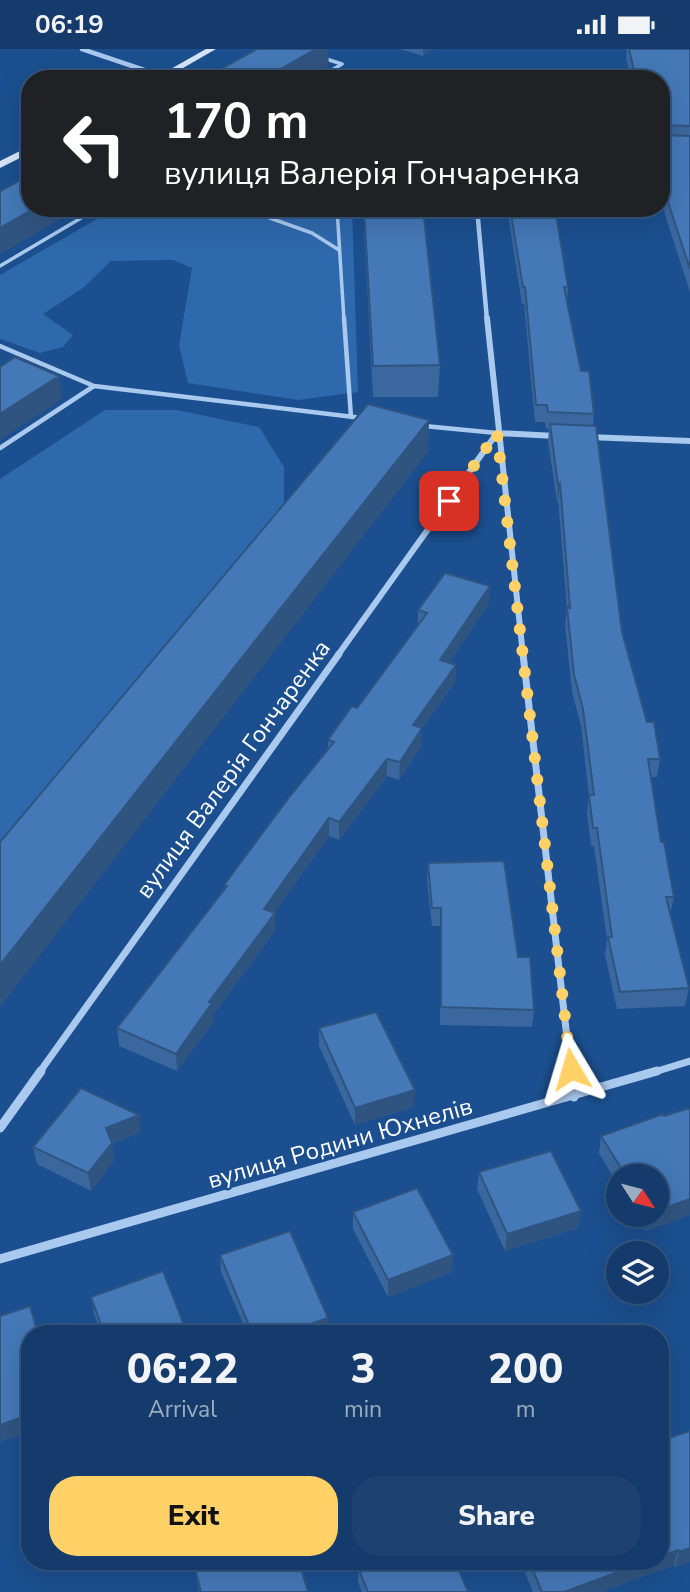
<!DOCTYPE html>
<meta charset="utf-8">
<style>
body{margin:0;font-family:"Nunito Sans",sans-serif;background:#1d4271;color:#f1f3f6;height:100vh;display:flex;flex-direction:column;font-size:26px;white-space:nowrap}
*{box-sizing:border-box;margin:0}
p{font-size:23px;color:#9dadc1}
.icon{flex:none;width:38px;height:38px;fill:none;stroke:currentColor;stroke-width:2;stroke-linecap:round;stroke-linejoin:round}
.map{position:relative;flex:1;overflow:hidden}
.side{position:absolute;left:21px;top:1276px;width:648px;height:245px;display:flex;flex-direction:column;background:#143b6b;border-radius:28px;box-shadow:0 7px 28px #0002,0 0 0 2px #33557e}
.side>*{flex:none}
.banner{position:absolute;left:21px;top:21px;width:649px;height:147px;border-radius:28px;box-shadow:0 7px 28px #0002,0 0 0 2px #33557e;background:#202124;color:#fff;overflow:hidden}
.needle{width:46px;rotate:126deg}
.fabs{position:absolute;left:606px;top:1115px;display:grid;gap:14px}
.fabs a{display:grid;place-items:center;width:63px;height:63px;border-radius:50%;background:#143b6b;box-shadow:0 7px 28px #0002,0 0 0 2px #33557e;font-size:35px}
.pin{position:absolute;display:grid;place-items:center;width:60px;height:60px;color:#fff;margin:-30px;border-radius:14px;box-shadow:0 4px 10px #0006}
.me{position:absolute;width:77px;margin:-38px;rotate:353deg;stroke-linejoin:round;filter:drop-shadow(0 0 5px #0008)}
.turn{display:flex;align-items:center;gap:24px;height:147px;padding:0 28px;font-size:32px}
.turn .icon{width:91px;height:91px;stroke-width:2.5}
.turn b{display:block;font-size:49px;line-height:60px}
.eta{display:flex;justify-content:space-evenly;align-items:center;height:119px;text-align:center}
.eta b{font-size:42px;font-weight:800;line-height:49px}
.primary-button{display:flex;gap:14px;margin-top:auto;padding:14px 28px}
.primary-button a{flex:1;height:80px;border-radius:28px;background:#ffd166;color:#111;font-size:28px;font-weight:800;line-height:80px;text-align:center}
.primary-button a+a{background:#1d4271;color:#f1f3f6}
.status{display:flex;justify-content:space-between;align-items:center;height:49px;padding:0 35px;background:#143b6b;direction:ltr}
.status svg{height:19px;fill:currentColor}
.map>svg:first-child{display:block}
</style>
<div class="status"><b>06:19</b><svg viewBox="0 0 49 12"><path d="M0 12V9h3v3zM5 12V6h3v6zM10 12V3h3v9zM15 12V0h3v12zM26 1h20v11H26zM47 4h2v5h-2z"/></svg></div>
<div class="map">
<svg width="690" height="1543" viewBox="0 0 690 1543">
<rect width="100%" height="100%" fill="#1b4f8f"/>
<path fill="#2e69ad" d="M116 159H352L358 343 298 351 188 334 179 296 192 219 173 211 111 212 83 239 43 265 73 286 63 298 40 304 0 290V226Z
M105 361H177L259 378 284 418V458L0 803V430Z"/>
<g fill="none" stroke-linecap="round" stroke-linejoin="round">
<path stroke="#a9c9ee" stroke-width="3.5" d="M317 30 342 15 323 9
M242 159 312 184 339 201
M337 159 344 271
M0 217 98 159"/>
<path stroke="#a9c9ee" stroke-width="4.5" d="M344 269 351 368
M0 297 94 337 362 369
M424 377 497 384
M0 399 94 337"/>
<path stroke="#a9c9ee" stroke-width="4.5" d="M82 0 162 27
M477 159 487 271"/>
<path stroke="#a9c9ee" stroke-width="6" d="M487 269 523 606
M588 388 690 392
M338 606 497 384 556 387"/>
<path stroke="#a9c9ee" stroke-width="7" d="M523 605 571 1024
M39 1024 339 605
M651 1024 690 1012"/>
<path stroke="#a9c9ee" stroke-width="9" d="M571 1022 574 1048
M0 1079 41 1022
M0 1210 657 1022"/>
<path fill="#d6e6fa" fill-rule="evenodd" d="M206 0H216L164 30H153Z
M30 97V104L0 119V112Z"/>
</g>
<path fill="#3a679d" d="M400 0H433L423 7Z
M627 0H690V243L666 169 662 150V30H631L626 9Z
M363 159H423L440 316 438 348H373Z
M507 159H555L568 238 567 253 581 322 594 365 593 377 622 583 647 673 660 710 657 728H651L661 793 674 848 670 866 689 939 685 957 617 960 605 906 607 891 594 797H591L587 764 589 746 581 677 572 643 565 575 567 558 558 451 557 453 548 392 549 380H546L545 373H535L524 255H522Z
M489 554 449 614 456 616 455 633 422 680V697L399 731 387 727 339 791 329 787 274 864 275 882 213 966 214 972 177 1022 119 997 117 979 225 841 224 836 328 701V691L357 659 418 577V561Z
M428 814 518 908 534 961 532 978 440 976V877H432L427 832Z
M319 979 414 1058 355 1076 319 997Z
M690 1059V1166L646 1182 636 1166H656V1127H618V1136L599 1104 601 1087Z
M141 1083 112 1095 114 1112 91 1142 37 1115 33 1098Z
M479 1123 578 1179 505 1202 477 1140Z
M353 1163 453 1206 452 1223 388 1248 353 1180Z
M220 1206 329 1284H247L221 1223Z
M91 1248 187 1284H101L94 1265Z
M660 1392 690 1513 675 1518 674 1516 601 1543H533L520 1512H660Z
M194 1516 308 1543H199Z
M358 1518 468 1543H362L358 1533Z"/>
<path fill="#305480" d="M316 0H328L329 16 304 30H263Z
M423 0H433L423 7Z
M35 159H80L0 205V179Z
M59 327 62 350 0 391V365Z
M429 371 428 403 0 958V916Z
M560 434 558 451 557 453 558 436Z
M490 537 489 554 440 628V611Z
M456 616 455 633 422 680V697L399 731 400 713 413 676Z
M387 710V727L339 791V773Z
M329 769V787L265 877 275 864V882L213 966 214 972 177 1022 176 1005 209 953 264 860Z
M415 1041 414 1058 355 1076V1059Z
M139 1066 141 1083 112 1095 114 1112 91 1142 88 1124 106 1079Z
M690 1150V1166L646 1182 649 1166H656V1162Z
M581 1162 578 1179 505 1202 507 1185Z
M453 1206 452 1223 388 1248V1231Z
M328 1269 329 1284H285Z
M30 1365V1383L0 1393V1376Z
M690 1499V1513L675 1518 679 1503Z
M678 1501 674 1516 601 1543H564L648 1512H660V1508Z"/>
<path fill="#4478b7" stroke="#305480" stroke-width="2" d="M257 0H316L263 30H203Z
M629 0H690V77L664 76 662 78V30H636Z
M662 83 664 86 690 87V220L668 153 662 127Z
M30 126V159H35L0 179V142Z
M364 159H423L440 316 373 317Z
M510 159H555L568 238H564L581 322H589L594 365 548 363 547 356H536L525 238H523Z
M15 308 59 327 0 365V318Z
M368 355 429 371 0 916V793Z
M550 375 596 377 622 583 647 673H654L660 710H648L661 793H664L674 848H666L689 939 620 943 608 888H612L597 779H593L589 746H594L583 660 574 625 567 558 570 559 560 434 558 436Z
M445 524 490 537 440 611 456 616 413 676 422 679 400 713 387 710 339 773 329 769 264 860 275 864 209 953 212 954 176 1005 117 979 227 837 224 836 290 747 334 693 328 691 352 657 357 659 427 564 418 561Z
M504 812 518 908H530L534 961 441 958V859H432L428 814Z
M376 963 415 1041 355 1059 319 979Z
M81 1039 139 1066 106 1079 112 1094 88 1124 33 1098Z
M690 1059V1150L656 1162V1127H626L601 1087 663 1065 664 1067Z
M551 1102 581 1162 507 1185 479 1123Z
M417 1139 453 1206 388 1231 353 1163Z
M290 1182 328 1269 285 1284H252L220 1206Z
M163 1222 187 1284H104L91 1248Z
M30 1257 38 1284H30V1365L0 1376V1267Z
M690 1382V1499L679 1503 678 1501 660 1508V1392Z
M197 1512H299L308 1543H201L194 1516Z
M375 1512H455L468 1543H368L358 1518Z
M529 1512H648L564 1543H542Z"/>
<g fill="none" stroke-linecap="round" stroke-linejoin="round">
<path stroke="#ffd166" stroke-width="12" stroke-dasharray="0 21.6" d="M449 452 497 384 571 1020"/>
</g>
<g text-anchor="middle" dominant-baseline="central" stroke-width="5" stroke-linejoin="round" paint-order="stroke">
<g font-size="24" fill="#fff" stroke="#1b4f8f">
<text transform="translate(233 720) rotate(-54)">вулиця Валерія Гончаренка</text>
<text transform="translate(340 1094) rotate(-16)">вулиця Родини Юхнелів</text>
</g>
</g>
</svg>
<div class="fabs">
<a><svg class="needle" viewBox="-14 -14 28 28"><path d="M0-13l5 13h-10z" fill="#e53935"/><path d="M0 13l5-13h-10z" fill="#9dadc1"/></svg></a>
<a><svg class="icon" aria-label="layers" viewBox="0 0 24 24"><path d="M12 4l9 5-9 5-9-5zM3 14l9 5 9-5"/></svg></a>
</div>
<div class="pin" style="left:449px;top:452px;background:#d93025"><svg class="icon" aria-label="arrive" viewBox="0 0 24 24"><path d="M6 21V4h12l-3 4 3 4H6"/></svg></div>
<svg class="me" style="left:571px;top:1020px" viewBox="-20 -20 40 40"><path d="M0-17L14 15 0 8-14 15z" fill="#ffd166" stroke="#fff" stroke-width="4"/></svg>
<div class="banner">
<div class="turn"><svg class="icon" aria-label="left" viewBox="0 0 24 24"><path d="M17 20v-9H6M10 6l-5 5 5 5"/></svg><div><b>170 m</b>вулиця Валерія Гончаренка</div></div>
</div>
<section class="side">
<div class="eta">
<div><b>06:22</b><p>Arrival</p></div>
<div><b>3</b><p>min</p></div>
<div><b>200</b><p>m</p></div>
</div>
<div class="primary-button"><a>Exit</a><a>Share</a></div>
</section>
</div>
